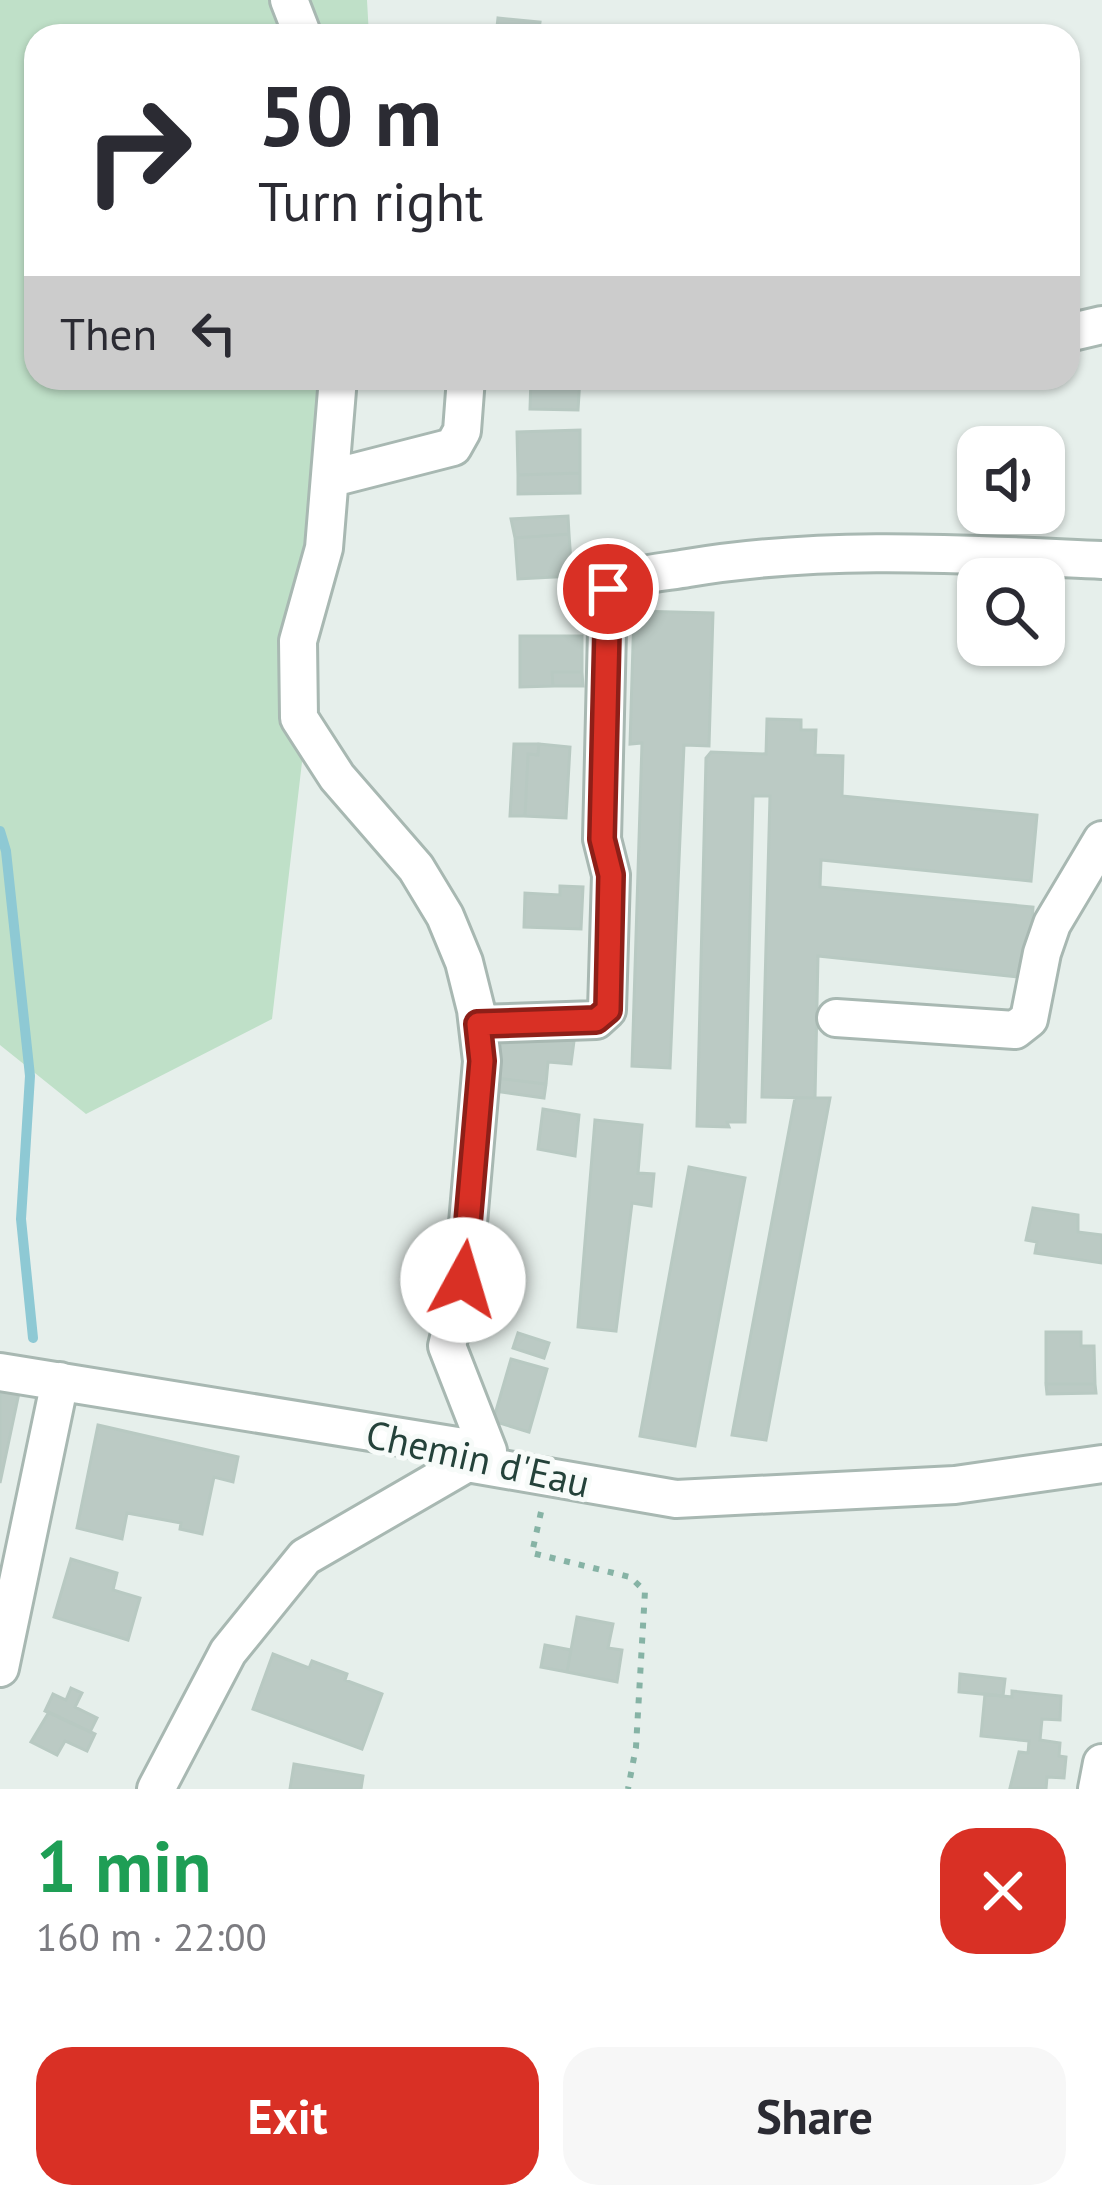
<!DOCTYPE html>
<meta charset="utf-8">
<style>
body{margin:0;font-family:"PT Sans",sans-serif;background:#f7f7f7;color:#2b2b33;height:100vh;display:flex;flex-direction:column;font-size:45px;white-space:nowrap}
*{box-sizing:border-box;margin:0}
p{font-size:39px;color:#7c7c81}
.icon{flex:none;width:66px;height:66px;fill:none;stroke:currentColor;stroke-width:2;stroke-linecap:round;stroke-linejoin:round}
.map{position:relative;height:1789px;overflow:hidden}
.panel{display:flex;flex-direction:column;background:#fff;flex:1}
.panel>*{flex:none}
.top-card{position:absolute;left:24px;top:24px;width:1056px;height:366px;border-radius:36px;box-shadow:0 3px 9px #0004;background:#fff;color:#2b2b33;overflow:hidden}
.fabs{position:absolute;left:957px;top:426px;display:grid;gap:24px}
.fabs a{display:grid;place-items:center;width:108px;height:108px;border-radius:24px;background:#fff;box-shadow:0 3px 9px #0004;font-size:60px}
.pin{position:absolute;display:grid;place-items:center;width:102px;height:102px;color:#fff;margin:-51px;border:6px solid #fff;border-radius:50%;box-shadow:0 3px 12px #0007}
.me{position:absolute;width:132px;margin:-66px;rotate:6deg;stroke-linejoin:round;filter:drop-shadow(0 0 9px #0008)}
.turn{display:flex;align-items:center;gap:42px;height:252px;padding:0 36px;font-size:54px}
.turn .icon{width:156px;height:156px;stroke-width:2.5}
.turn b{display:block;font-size:84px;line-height:102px}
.then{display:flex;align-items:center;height:114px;padding:0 36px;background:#0003;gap:24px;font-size:45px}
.round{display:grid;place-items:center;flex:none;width:126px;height:126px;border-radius:36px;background:#f7f7f7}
.overview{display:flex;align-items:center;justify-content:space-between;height:204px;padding:0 36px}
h1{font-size:72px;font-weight:800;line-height:90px;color:#1e9e55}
.primary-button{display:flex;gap:24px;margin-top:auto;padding:24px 36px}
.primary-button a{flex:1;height:138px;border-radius:36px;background:#d93025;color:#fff;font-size:48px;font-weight:800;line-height:138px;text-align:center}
.primary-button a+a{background:#f7f7f7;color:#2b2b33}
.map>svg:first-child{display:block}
</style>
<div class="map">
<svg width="1102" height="1789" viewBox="0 0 1102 1789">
<rect width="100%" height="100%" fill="#e6efeb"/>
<path fill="#bfe0c8" d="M0 0H367L369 36H36V378H350L334 488 272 1019 86 1114 0 1045Z"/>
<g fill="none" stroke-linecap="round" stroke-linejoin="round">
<path stroke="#8ec9d4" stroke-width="10" d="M0 831 6 851 30 1076 21 1219 33 1338"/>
</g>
<path fill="#bbcac4" stroke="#b8c9c2" stroke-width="3" d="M498 18 540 22 538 36H496Z
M531 378H580L578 410 530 409Z
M580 430V473L518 475 517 432Z
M580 473V493L518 494V475Z
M568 516 569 534 515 538 511 519Z
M569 534 572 576 518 579 515 538Z
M634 611 713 613 709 746 684 745 670 1068 632 1066 642 743 630 744Z
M520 636H582V672H552L553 686 520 687Z
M552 672H582L583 686H553Z
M767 719 801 720V730H816L815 755 843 756 842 796 1037 815 1031 881 821 860 820 887 1033 907 1028 978 818 956 815 1098 762 1097 770 796H753L745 1122H727L729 1127 697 1126 706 758 711 752 766 754Z
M514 744H539L538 755 528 754 525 816H510Z
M539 744 570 747 566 818 525 816 528 754 538 755Z
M560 886 583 887 581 929 524 927 525 893 560 895Z
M501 1031 574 1041 571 1064 548 1062 546 1084 495 1078Z
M495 1078 546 1084 544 1098 494 1091Z
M795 1098H830L766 1440 732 1435Z
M543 1109 579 1115 575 1156 538 1149Z
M595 1120 642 1125 638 1173 654 1174 651 1206 632 1203 616 1331 578 1327Z
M689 1167 745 1178 695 1446 640 1436Z
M1033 1208 1078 1215V1232L1102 1235V1263L1035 1253 1037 1242 1026 1240Z
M1046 1332H1081V1346H1094L1095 1384H1046Z
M518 1333 549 1343 544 1358 513 1348Z
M511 1359 547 1369 529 1432 493 1421Z
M1046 1384H1095L1096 1393 1047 1394Z
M0 1390 19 1393 0 1483Z
M98 1425 238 1457 233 1482 214 1477 202 1534 180 1529 181 1523 127 1513 122 1539 77 1528Z
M71 1559 117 1573 113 1590 140 1598 128 1640 54 1617Z
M577 1617 613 1624 608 1648 622 1650 617 1682 567 1672Z
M545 1645 571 1650 567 1672 541 1667Z
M273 1654 309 1668 312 1661 347 1674 345 1680 382 1694 362 1749 253 1709Z
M960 1674 1005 1679 1003 1696 959 1692Z
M71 1688 82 1693 75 1707 97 1718 90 1732 45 1711 53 1694 66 1700Z
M1012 1691 1061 1696 1060 1720 1042 1719 1040 1740 1060 1743 1059 1756 1066 1757 1064 1778 1047 1777 1046 1789 1010 1788 1019 1752 1028 1753 1029 1741 981 1736 985 1694 1012 1697Z
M49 1712 95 1734 87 1751 65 1741 57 1755 31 1742Z
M294 1764 363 1776 361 1789H290Z"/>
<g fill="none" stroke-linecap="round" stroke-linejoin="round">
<defs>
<path id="minor" d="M289 0 303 36
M1068 333 1102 325
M338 378 324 548 298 641 299 718 337 777 416 868 445 916 464 962 476 1010 482 1061 463 1281 447 1346 488 1451
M332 478 453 447 462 431 466 378
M836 1018 1015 1030 1029 1019 1042 953 1052 924 1102 840
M478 1024 596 1020 607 1010 611 875 602 839 608 589C632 573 660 573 688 568 825 545 963 554 1102 560
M0 1372 488 1451
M485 1454 473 1464 676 1499 955 1485 1102 1464
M0 1668 60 1381
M156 1789 228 1652 305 1557 488 1451
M1097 1789 1102 1763"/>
</defs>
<use href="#minor" stroke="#a8b8b2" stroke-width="42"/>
<path stroke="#86b3a5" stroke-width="6" stroke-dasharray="6 9" stroke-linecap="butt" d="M541 1512 532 1553 630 1577 645 1591 636 1747 628 1789"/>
<use href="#minor" stroke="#fff" stroke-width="36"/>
</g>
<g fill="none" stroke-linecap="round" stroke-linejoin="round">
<defs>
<path id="route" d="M463 1280 482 1061 478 1024 596 1020 608 1010 611 875 602 839 608 589"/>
</defs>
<use href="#route" stroke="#8d1f18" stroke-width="30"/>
<use href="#route" stroke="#d93025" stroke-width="21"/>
</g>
<g text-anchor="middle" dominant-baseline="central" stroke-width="10" stroke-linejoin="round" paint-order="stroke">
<g font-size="39" fill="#24423a" stroke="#f7fbf9">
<text transform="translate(478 1458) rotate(13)">Chemin d'Eau</text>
</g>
</g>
</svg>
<div class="fabs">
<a><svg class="icon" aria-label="sound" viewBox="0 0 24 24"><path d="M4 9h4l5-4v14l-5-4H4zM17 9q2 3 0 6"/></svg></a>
<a><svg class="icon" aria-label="search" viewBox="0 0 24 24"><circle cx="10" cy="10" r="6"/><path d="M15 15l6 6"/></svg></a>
</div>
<div class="pin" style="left:608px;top:589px;background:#d93025"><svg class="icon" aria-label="arrive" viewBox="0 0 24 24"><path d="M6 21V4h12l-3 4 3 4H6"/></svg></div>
<svg class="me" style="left:463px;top:1280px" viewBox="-20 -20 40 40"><circle r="19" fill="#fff"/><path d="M0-13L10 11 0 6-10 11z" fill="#d93025"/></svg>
<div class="top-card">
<div class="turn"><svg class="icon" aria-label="right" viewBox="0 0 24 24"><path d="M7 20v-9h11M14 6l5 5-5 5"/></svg><div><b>50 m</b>Turn right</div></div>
<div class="then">Then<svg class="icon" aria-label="left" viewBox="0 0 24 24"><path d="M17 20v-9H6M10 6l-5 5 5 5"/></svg></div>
</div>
</div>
<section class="panel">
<div class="overview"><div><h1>1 min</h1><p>160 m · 22:00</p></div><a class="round" style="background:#d93025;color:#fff"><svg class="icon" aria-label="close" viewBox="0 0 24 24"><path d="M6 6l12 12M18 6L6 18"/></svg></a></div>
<div class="primary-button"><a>Exit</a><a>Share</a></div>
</section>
